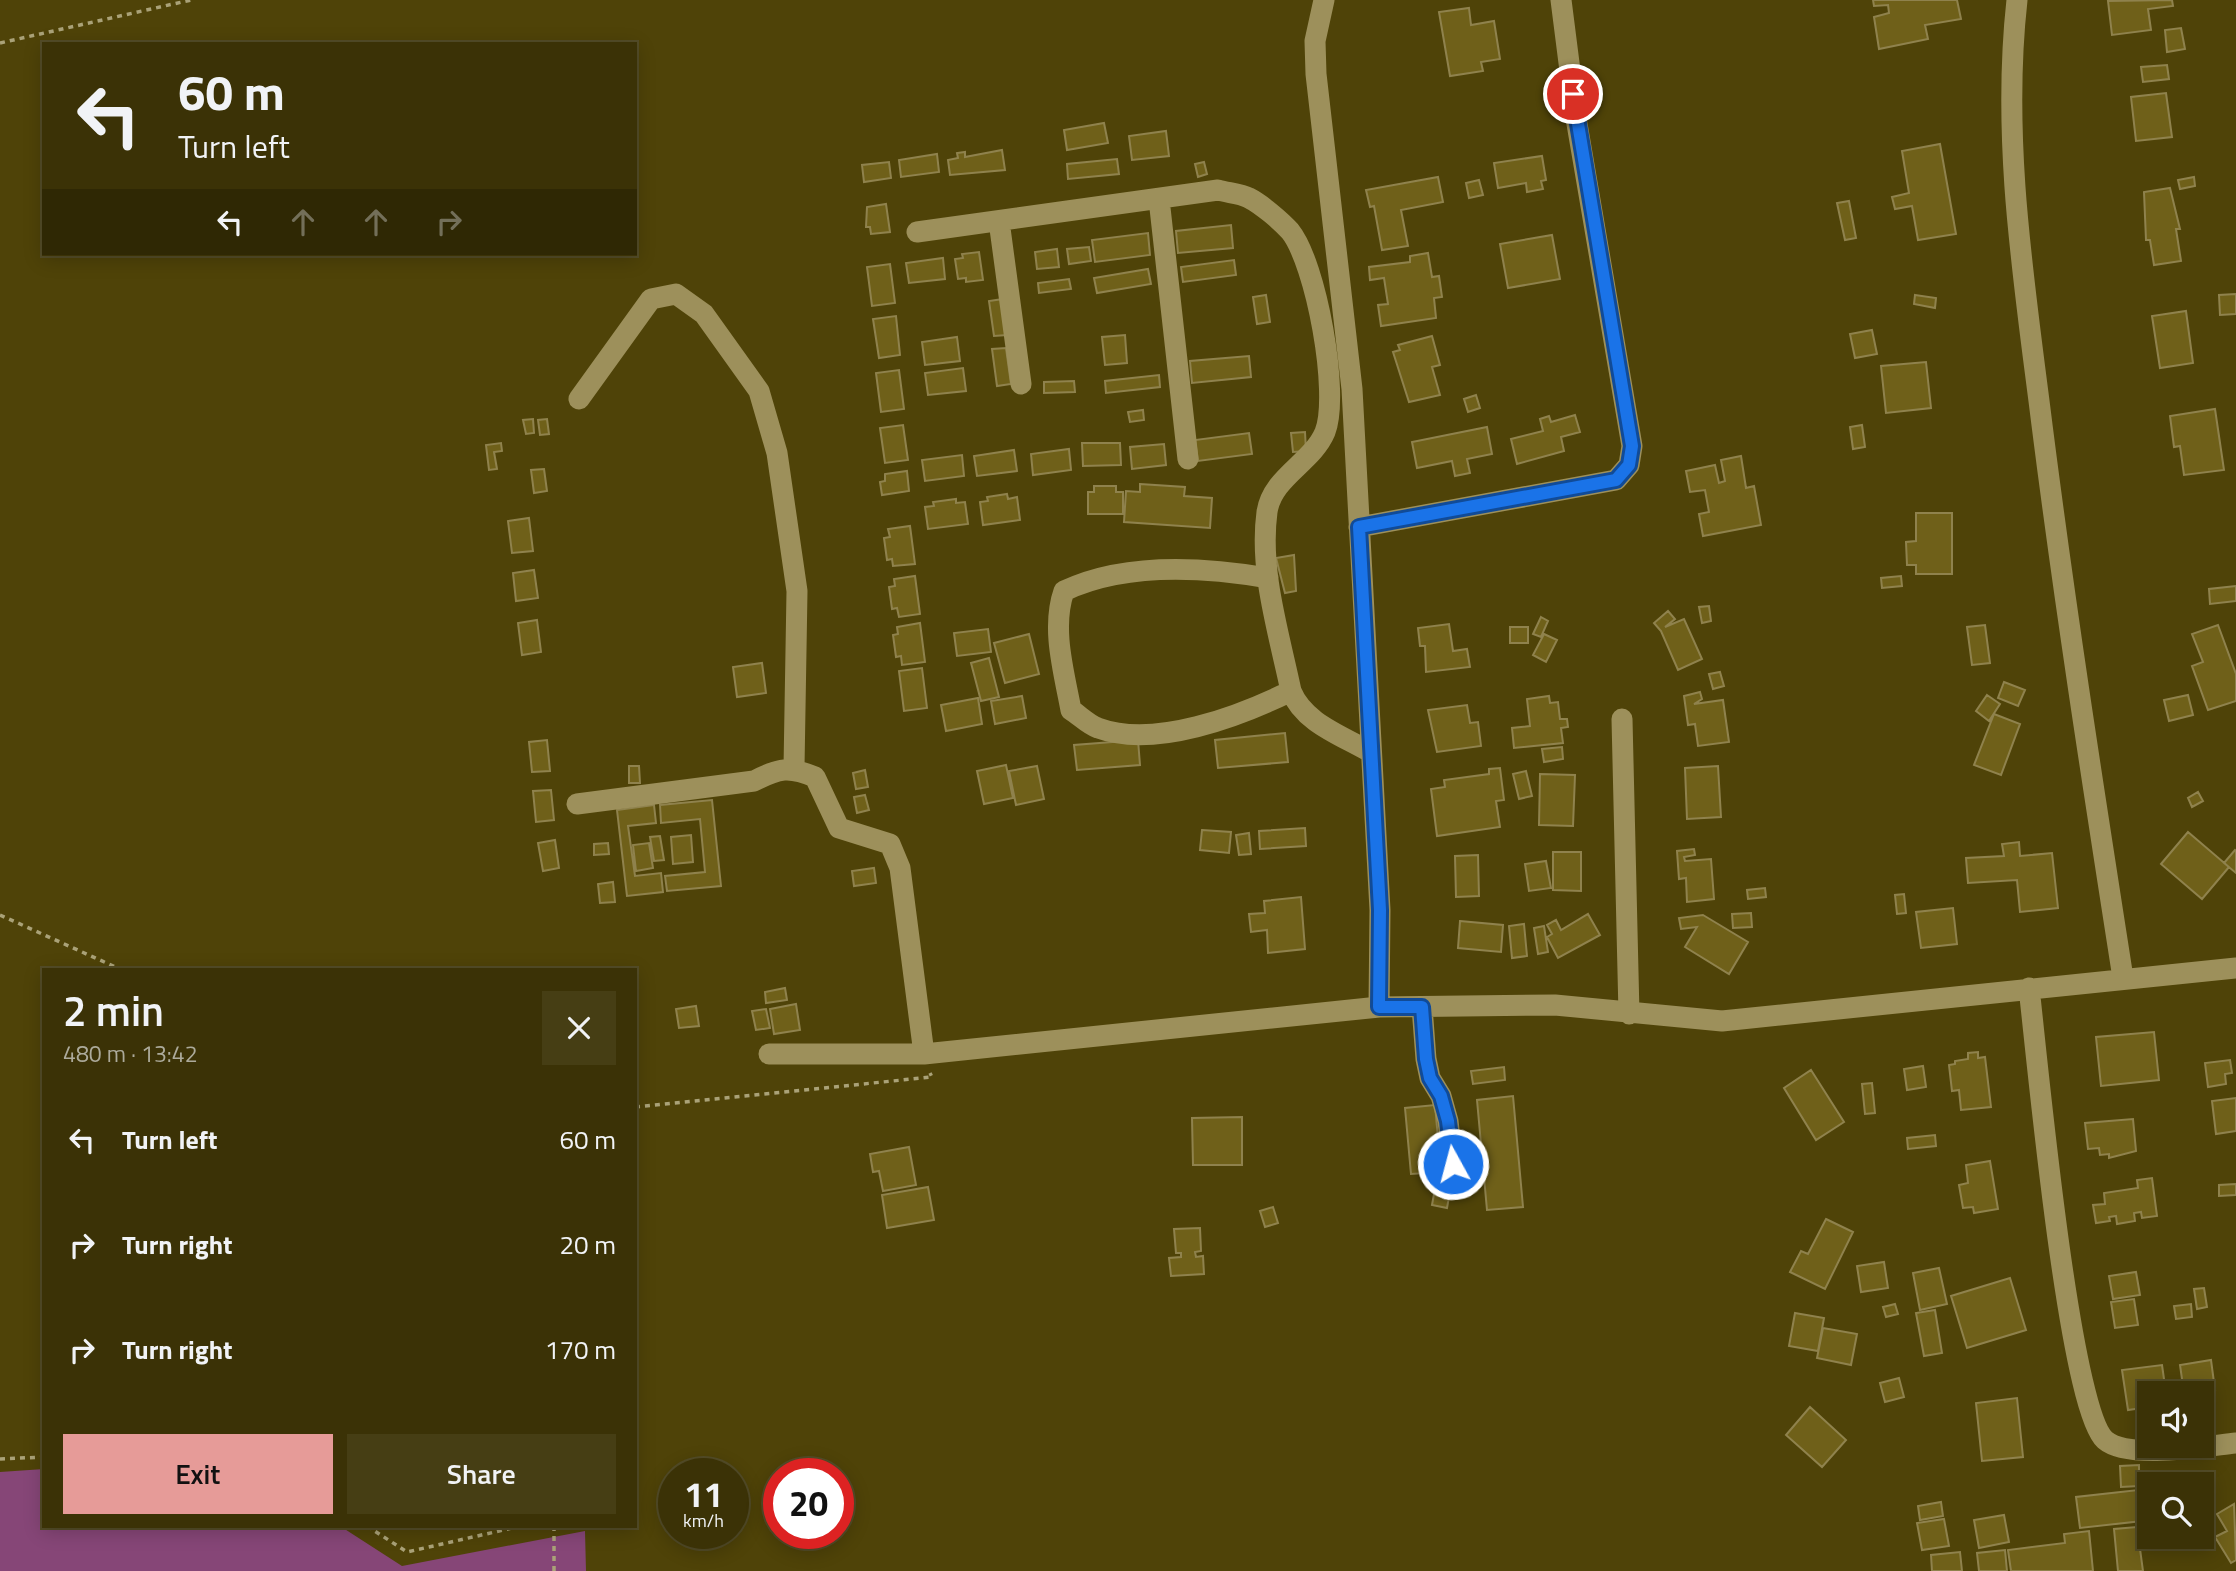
<!DOCTYPE html>
<meta charset="utf-8">
<style>
body{margin:0;font-family:"Titillium Web",sans-serif;background:#463e14;color:#f1f3f6;height:100vh;display:flex;flex-direction:column;font-size:26px;white-space:nowrap}
*{box-sizing:border-box;margin:0}
p{font-size:23px;color:#acaa9b}
.icon{flex:none;width:38px;height:38px;fill:none;stroke:currentColor;stroke-width:2;stroke-linecap:round;stroke-linejoin:round}
.map{position:relative;flex:1;overflow:hidden}
.drawer{position:absolute;left:42px;top:968px;width:595px;height:560px;display:flex;flex-direction:column;background:#3b3206;border-radius:0px;box-shadow:0 4px 18px #0003,0 0 0 2px #544d28}
.drawer>*{flex:none}
.top-card{position:absolute;left:42px;top:42px;width:595px;height:214px;border-radius:0px;box-shadow:0 4px 18px #0003,0 0 0 2px #544d28;background:#3b3206;color:#f1f3f6;overflow:hidden}
.controls{position:absolute;left:2137px;top:1381px;display:grid;gap:14px}
.controls a{display:grid;place-items:center;width:77px;height:77px;border-radius:0px;background:#3b3206;box-shadow:0 4px 18px #0003,0 0 0 2px #544d28;font-size:35px}
.speed{position:absolute;left:658px;top:1458px;display:flex;gap:14px;font-size:35px;font-weight:700;text-align:center}
.speed>*{display:grid;place-content:center;width:91px;height:91px;border-radius:50%;background:#3b3206;box-shadow:0 4px 18px #0003,0 0 0 2px #544d28;line-height:1}
.speed small{font-size:18px;font-weight:400}
.speed .limit{border:10px solid #d22;background:#fff;color:#111}
.pin{position:absolute;display:grid;place-items:center;width:60px;height:60px;color:#fff;margin:-30px;border:4px solid #fff;border-radius:50%;box-shadow:0 2px 7px #0007}
.me{position:absolute;width:77px;margin:-38px;rotate:353deg;stroke-linejoin:round;filter:drop-shadow(0 0 5px #0008)}
.turn{display:flex;align-items:center;gap:24px;height:147px;padding:0 21px;font-size:32px}
.turn .icon{width:91px;height:91px;stroke-width:2.5}
.turn b{display:block;font-size:49px;line-height:60px}
.lanes{display:flex;align-items:center;height:66px;padding:0 21px;background:#0003;justify-content:center;gap:35px;direction:ltr}
.lanes .off{opacity:.35}
.round{display:grid;place-items:center;flex:none;width:74px;height:74px;border-radius:0px;background:#463e14}
.head{display:flex;align-items:center;justify-content:space-between;height:119px;padding:0 21px}
h1{font-size:42px;font-weight:600;line-height:52px}
.button{display:flex;gap:14px;margin-top:auto;padding:14px 21px}
.button a{flex:1;height:80px;border-radius:0px;background:#e69b98;color:#111;font-size:28px;font-weight:600;line-height:80px;text-align:center}
.button a+a{background:#463e14;color:#f1f3f6}
ul{padding:0;list-style:none}
li{display:flex;align-items:center;gap:21px;height:105px;padding:0 21px}
li div{flex:1}
li b{display:block;font-size:26px}
li em{font-style:normal}
.map>svg:first-child{display:block}
</style>
<div class="map">
<svg width="2236" height="1571" viewBox="0 0 2236 1571">
<rect width="100%" height="100%" fill="#4f4308"/>
<path fill="#864677" d="M44 1469V1526H340L402 1566 585 1531 586 1571H0V1472Z"/>
<path fill="#6f6019" stroke="#8f824d" stroke-width="2" d="M1873 0H1957L1961 19 1925 25 1928 39 1879 49 1874 17 1889 13 1888 5 1874 6Z
M2172 0 2173 6 2148 9 2151 30 2112 35 2108 1Z
M1469 8 1471 25 1494 21 1500 59 1481 62 1483 71 1450 76 1439 12Z
M2181 28 2185 49 2167 52 2165 30Z
M2167 65 2169 79 2143 82 2141 67Z
M2166 93 2172 137 2136 141 2131 97Z
M1104 123 1108 143 1067 150 1064 130Z
M1166 131 1169 156 1132 160 1129 136Z
M1940 144 1956 234 1918 240 1912 206 1895 209 1892 197 1909 193 1902 151Z
M1002 150 1005 170 950 175 948 160 958 158 957 153 965 152V157Z
M937 154 939 172 901 177 899 160Z
M1542 156 1546 180 1541 181 1543 189 1527 192 1526 183 1498 188 1494 163Z
M1117 159 1119 174 1068 179 1067 164Z
M889 162 891 178 864 182 862 165Z
M1204 162 1207 174 1198 177 1195 164Z
M1438 177 1443 202 1401 210 1408 246 1382 250 1374 206 1370 207 1366 190Z
M2194 177 2195 186 2180 189 2178 180Z
M1479 180 1483 195 1469 198 1466 183Z
M2170 188 2180 229H2176L2181 261 2154 265 2150 240H2146L2144 192Z
M1849 201 1856 238 1845 240 1837 203Z
M886 204 890 232 871 234 870 227H866L867 207Z
M1231 225 1233 248 1178 253 1176 231Z
M1148 233 1150 255 1095 262 1092 240Z
M1552 235 1560 279 1508 288 1500 244Z
M1089 247 1091 261 1069 264 1067 249Z
M1057 249 1059 267 1037 269 1035 252Z
M979 252 983 280 966 282V278L958 279 955 259 963 258 962 254Z
M1428 253 1432 277 1439 276 1442 297 1434 298 1436 318 1381 326 1378 305 1388 304 1384 278 1370 280 1369 267 1410 262V256Z
M943 258 945 279 909 283 906 263Z
M1234 260 1236 275 1183 282 1181 267Z
M890 264 895 303 872 306 867 267Z
M1148 269 1151 284 1097 293 1094 278Z
M1069 279 1071 289 1039 293 1038 283Z
M2236 294V314L2220 315 2219 295Z
M1266 295 1270 322 1257 324 1253 297Z
M1915 295 1936 298 1935 308 1914 304Z
M1003 299 1007 335 994 336 989 301Z
M2186 311 2193 363 2160 368 2152 316Z
M896 316 900 355 879 358 873 319Z
M1872 330 1877 354 1855 358 1850 334Z
M1125 335 1127 363 1105 365 1102 337Z
M1432 336 1440 365 1432 367 1440 395 1409 402 1393 352 1400 350 1398 345Z
M957 337 960 361 925 365 922 342Z
M1006 348 1011 384 997 386 992 349Z
M1249 356 1251 377 1192 383 1190 361Z
M1926 362 1931 408 1886 413 1881 366Z
M963 368 966 391 928 395 925 373Z
M899 370 904 409 881 412 876 373Z
M1159 375 1160 387 1106 393 1105 381Z
M1074 381 1075 392 1044 393V382Z
M1476 395 1480 408 1468 412 1464 399Z
M2215 409 2224 470 2184 475 2180 446 2174 447 2170 416Z
M1143 410 1144 420 1130 422 1128 412Z
M1575 415 1580 432 1561 437 1564 451 1517 464 1511 439 1543 431 1540 419 1549 416 1551 422Z
M533 419 534 433 526 434 523 420Z
M547 419 549 434 540 435 538 420Z
M903 425 908 460 885 463 880 428Z
M1862 425 1865 447 1853 449 1850 427Z
M1487 427 1492 454 1467 459 1470 473 1455 476 1452 461 1417 468 1412 442Z
M1305 432 1306 451 1293 452 1291 433Z
M1249 433 1252 454 1198 461 1195 440Z
M501 443 502 451 494 452 497 469 489 470 486 445Z
M1082 443H1120L1121 465 1083 466Z
M1164 444 1166 465 1132 469 1130 447Z
M1069 449 1071 470 1033 475 1031 454Z
M1014 450 1017 471 977 476 974 456Z
M962 455 964 476 925 481 922 460Z
M1741 456 1746 488 1754 486 1761 525 1703 536 1699 514 1709 512 1705 490 1690 492 1686 471 1715 465 1719 483 1725 481 1721 460Z
M544 469 547 491 534 493 531 470Z
M907 471 909 491 882 495 880 482 885 481V474Z
M1140 484 1185 487 1184 496 1212 498 1210 528 1124 522 1126 491 1140 492Z
M1094 486H1116V492H1123V514H1088V492H1094Z
M1007 494 1008 499 1017 497 1020 520 983 525 980 502 988 501 987 497Z
M956 499V503L965 502 968 524 928 529 925 507 934 506 933 502Z
M1916 513H1952V574H1916V565H1907L1906 542 1916 541Z
M529 518 533 551 512 553 508 521Z
M910 526 915 564 893 566 892 559 887 560 884 538 890 537 888 529Z
M1294 555 1296 591 1285 593 1276 558Z
M534 570 538 598 516 601 513 573Z
M915 576 920 614 899 617 897 608 892 609 889 587 895 586 894 579Z
M1901 576 1902 586 1882 588 1881 578Z
M2236 586V601L2210 604 2209 589Z
M1709 606 1711 621 1702 623 1699 607Z
M1668 611 1675 619 1665 627 1684 619 1702 659 1678 670 1661 631 1654 623Z
M1541 617 1548 621 1541 637 1533 634Z
M537 620 541 652 522 655 518 623Z
M920 623 925 662 902 665 901 656 896 657 893 635 898 634 897 627Z
M1449 624 1453 651 1467 649 1470 667 1426 672 1425 646H1420L1418 628Z
M1985 625 1990 663 1972 665 1967 627Z
M2218 625 2236 674V701L2208 710 2192 666 2203 662 2192 634Z
M1510 627H1528V643H1510Z
M988 629 991 652 957 656 954 633Z
M1029 634 1039 674 1005 683 994 643Z
M1544 634 1557 640 1546 662 1533 655Z
M989 658 999 697 981 701 971 663Z
M762 663 766 693 737 697 733 667Z
M922 668 927 708 904 711 899 671Z
M1720 672 1724 686 1713 689 1709 674Z
M2004 682 2025 690 2018 706 1998 698Z
M1700 692 1702 699 1694 704 1723 700 1729 742 1698 746 1695 724 1688 725 1684 696Z
M1987 695 2000 704 1989 721 1976 711Z
M2188 695 2193 715 2169 721 2164 700Z
M1022 696 1026 718 995 724 991 701Z
M1549 696 1550 703 1558 702 1560 719H1567L1568 727 1561 728 1563 743 1514 748 1512 728 1530 726 1527 699Z
M978 698 982 724 946 731 941 705Z
M1467 705 1470 723 1478 722 1481 746 1437 752 1428 710Z
M1994 714 2020 724 2001 775 1974 765Z
M1285 733 1288 762 1218 768 1215 740Z
M547 740 550 771 532 772 529 742Z
M1138 740 1140 765 1077 770 1074 745Z
M1562 747 1563 759 1544 762 1542 749Z
M1006 765 1013 798 984 804 977 771Z
M629 766H639L640 783H629Z
M1037 766 1044 799 1016 805 1009 771Z
M1718 766 1721 817 1687 819 1685 768Z
M1500 768 1504 800 1496 801 1500 827 1437 836 1431 789 1445 787 1444 780 1489 774V769Z
M865 770 868 787 856 789 853 773Z
M1526 771 1532 796 1519 799 1513 774Z
M1540 774 1575 775 1573 826 1539 825Z
M551 790 554 820 536 822 533 791Z
M2198 792 2203 801 2192 807 2188 798Z
M865 795 869 810 857 813 854 797Z
M712 800 721 886 667 891 665 876 705 872 700 819 661 823 660 805Z
M654 805 656 823 628 826 635 876 661 873 663 892 627 896 617 810Z
M1305 828 1306 846 1260 849 1259 831Z
M1202 830 1231 832 1229 853 1200 850Z
M2188 832 2229 867 2202 899 2161 864Z
M1249 833 1251 854 1239 855 1236 835Z
M691 835 693 862 673 864 671 837Z
M660 836 664 860 654 861 650 837Z
M555 840 559 868 543 871 538 843Z
M2019 842 2020 856 2052 853 2058 908 2020 912 2017 880 1968 883 1966 858 2004 856 2002 844Z
M608 843 609 854 594 855V844Z
M649 843 653 868 636 871 633 845Z
M1694 849 1695 855 1684 857 1685 861 1711 859 1714 899 1687 902 1686 878 1679 879 1677 851Z
M2235 850 2236 851V873L2224 863Z
M1553 852H1581V891L1553 890Z
M1478 855 1479 896 1456 897 1455 856Z
M1546 861 1551 888 1529 891 1525 864Z
M874 868 876 883 854 886 852 871Z
M613 882 615 902 600 903 598 884Z
M1765 888 1766 897 1748 899 1747 890Z
M1904 894 1906 913 1897 914 1895 895Z
M1301 897 1305 949 1268 953 1267 930 1251 932 1249 914 1265 913 1264 901Z
M1953 908 1957 944 1921 948 1916 912Z
M1751 913 1752 927 1733 928 1732 914Z
M1588 914 1600 935 1558 958 1547 937 1552 934 1547 925 1556 920 1561 930Z
M1703 915 1748 942 1729 974 1685 947 1697 927 1681 929 1679 918Z
M1460 921 1503 925 1501 952 1458 948Z
M1524 924 1527 956 1512 958 1509 926Z
M1544 926 1548 952 1538 954 1534 928Z
M785 988 787 1000 766 1003 765 992Z
M796 1004 800 1030 774 1034 770 1009Z
M696 1006 699 1026 679 1028 676 1009Z
M766 1009 770 1028 756 1030 752 1011Z
M2154 1032 2159 1080 2101 1086 2096 1037Z
M1978 1052V1058L1985 1057 1991 1107 1961 1110 1959 1090 1952 1091 1949 1065 1955 1064V1061L1968 1059V1053Z
M2230 1060 2232 1073 2225 1074 2226 1084 2208 1087 2205 1063Z
M1923 1066 1926 1087 1907 1090 1904 1069Z
M1504 1067 1505 1080 1473 1084 1471 1071Z
M1811 1070 1844 1122 1816 1140 1784 1088Z
M1872 1083 1875 1113 1865 1114 1862 1084Z
M1513 1096 1523 1207 1487 1210 1477 1100Z
M2236 1098V1131L2216 1134 2212 1101Z
M1435 1105 1441 1172 1411 1174 1405 1108Z
M1242 1117V1165H1193L1192 1118Z
M2133 1119 2136 1151 2109 1158V1154L2100 1155 2099 1148 2088 1149 2085 1123Z
M1935 1135 1936 1146 1908 1149 1907 1138Z
M909 1147 916 1185 883 1191 879 1171 873 1172 870 1154Z
M1990 1161 1998 1209 1974 1213 1973 1207 1963 1208 1959 1185 1968 1183 1966 1165Z
M2152 1178 2157 1216 2142 1218 2141 1212 2134 1213 2135 1221 2117 1224 2116 1216 2109 1217 2110 1221 2096 1223 2093 1205 2105 1204 2104 1193 2138 1188 2137 1180Z
M2236 1184V1195L2219 1196V1185Z
M928 1187 934 1220 887 1228 882 1195Z
M1434 1194 1449 1197 1447 1208 1432 1205Z
M1273 1207 1278 1223 1265 1227 1260 1211Z
M1826 1219 1853 1232 1825 1289 1790 1272 1801 1251 1808 1254Z
M1200 1228 1201 1251 1195 1252 1196 1257 1203 1256 1204 1274 1171 1276 1169 1258 1181 1257V1253H1176L1174 1229Z
M1884 1262 1888 1288 1861 1292 1857 1266Z
M1939 1268 1947 1304 1920 1310 1913 1273Z
M2136 1272 2140 1295 2113 1299 2109 1276Z
M2010 1278 2026 1330 1967 1348 1951 1296Z
M2204 1288 2207 1307 2197 1309 2194 1289Z
M2134 1299 2138 1325 2115 1328 2111 1302Z
M1895 1304 1898 1314 1886 1317 1883 1307Z
M2191 1304 2192 1317 2176 1319 2174 1306Z
M1935 1310 1942 1353 1924 1356 1916 1313Z
M1795 1313 1824 1318 1818 1351 1789 1346Z
M1823 1328 1857 1334 1851 1365 1817 1358Z
M2211 1360 2215 1390 2209 1391 2211 1403 2202 1409V1393H2184L2180 1365Z
M2162 1365 2166 1393H2149V1407L2128 1410 2122 1370Z
M1899 1378 1904 1397 1885 1402 1880 1383Z
M2017 1398 2023 1457 1982 1461 1976 1403Z
M1810 1407 1846 1440 1822 1467 1786 1435Z
M2139 1465V1486L2121 1487 2120 1466Z
M2138 1490 2142 1521 2080 1528 2076 1497Z
M1941 1502 1943 1516 1920 1520 1918 1506Z
M2234 1504 2236 1560 2231 1563 2215 1537 2227 1531 2217 1514Z
M2004 1515 2009 1542 1979 1548 1974 1520Z
M1944 1519 1949 1546 1922 1550 1917 1523Z
M2137 1527 2143 1571H2118L2114 1529Z
M2089 1531 2093 1571H2011L2008 1550 2065 1543 2064 1534Z
M2005 1550 2007 1571H1979L1977 1553Z
M1960 1552 1962 1571H1932L1931 1555Z"/>
<g fill="none" stroke-linecap="round" stroke-linejoin="round">
<path stroke="#aaa278" stroke-width="3.5" stroke-dasharray="5 5" stroke-linecap="butt" d="M0 43 191 0
M0 915 122 970
M635 1107 932 1077 930 1073
M0 1459 44 1457
M367 1526 407 1552 521 1526
M554 1526V1571"/>
<path stroke="#9d905b" stroke-width="21" d="M1324 0 1315 41 1316 74 1352 389 1380 910 1379 1007
M2017 0C2002 134 2022 268 2039 401 2063 594 2093 786 2123 978
M1159 199 1188 459
M999 221 1021 384
M917 232 1218 190C1228 193 1240 193 1249 198 1261 204 1281 221 1290 231 1316 263 1340 394 1325 432 1312 463 1272 477 1267 512 1259 571 1279 633 1291 691 1304 723 1341 735 1370 752
M579 399 651 299 676 294 704 314 759 391 777 453 797 591 794 768
M1359 527 1616 480 1629 465 1632 446 1576 118 1561 0
M1268 578C1204 567 1125 562 1064 591 1051 628 1064 672 1071 710 1079 715 1089 725 1098 728 1155 749 1240 716 1291 691
M1622 719 1629 1014
M577 804 754 781C779 768 789 766 815 777L839 828 890 844 900 868 924 1054
M2029 988C2037 1056 2069 1408 2105 1440 2128 1460 2207 1446 2236 1443
M1422 1007 1426 1059 1430 1078 1441 1096 1448 1121 1453 1164
M769 1054H924L1379 1007 1555 1005 1722 1021 2236 968"/>
</g>
<g fill="none" stroke-linecap="round" stroke-linejoin="round">
<defs>
<path id="route" d="M1453 1164 1448 1121 1441 1096 1430 1078 1426 1059 1422 1007H1379L1380 910 1359 527 1616 480 1629 465 1632 446 1573 94"/>
</defs>
<use href="#route" stroke="#114b97" stroke-width="18"/>
<use href="#route" stroke="#1a73e8" stroke-width="12"/>
</g>
</svg>
<div class="controls">
<a><svg class="icon" aria-label="sound" viewBox="0 0 24 24"><path d="M4 9h4l5-4v14l-5-4H4zM17 9q2 3 0 6"/></svg></a>
<a><svg class="icon" aria-label="search" viewBox="0 0 24 24"><circle cx="10" cy="10" r="6"/><path d="M15 15l6 6"/></svg></a>
</div>
<div class="speed"><div>11<small>km/h</small></div><div class="limit">20</div></div>
<div class="pin" style="left:1573px;top:94px;background:#d93025"><svg class="icon" aria-label="arrive" viewBox="0 0 24 24"><path d="M6 21V4h12l-3 4 3 4H6"/></svg></div>
<svg class="me" style="left:1453px;top:1164px" viewBox="-20 -20 40 40"><circle r="17" fill="#1a73e8" stroke="#fff" stroke-width="3"/><path d="M0-11L8 9 0 5-8 9z" fill="#fff"/></svg>
<div class="top-card">
<div class="turn"><svg class="icon" aria-label="left" viewBox="0 0 24 24"><path d="M17 20v-9H6M10 6l-5 5 5 5"/></svg><div><b>60 m</b>Turn left</div></div>
<div class="lanes"><svg class="icon" aria-label="left" viewBox="0 0 24 24"><path d="M17 20v-9H6M10 6l-5 5 5 5"/></svg><svg class="icon off" aria-label="ahead" viewBox="0 0 24 24"><path d="M12 20V5M6 11l6-6 6 6"/></svg><svg class="icon off" aria-label="ahead" viewBox="0 0 24 24"><path d="M12 20V5M6 11l6-6 6 6"/></svg><svg class="icon off" aria-label="right" viewBox="0 0 24 24"><path d="M7 20v-9h11M14 6l5 5-5 5"/></svg></div>
</div>
<section class="drawer">
<div class="head"><div><h1>2 min</h1><p>480 m · 13:42</p></div><a class="round"><svg class="icon" aria-label="close" viewBox="0 0 24 24"><path d="M6 6l12 12M18 6L6 18"/></svg></a></div>
<ul>
<li><svg class="icon" aria-label="left" viewBox="0 0 24 24"><path d="M17 20v-9H6M10 6l-5 5 5 5"/></svg><div><b>Turn left</b></div><em>60 m</em></li>
<li><svg class="icon" aria-label="right" viewBox="0 0 24 24"><path d="M7 20v-9h11M14 6l5 5-5 5"/></svg><div><b>Turn right</b></div><em>20 m</em></li>
<li><svg class="icon" aria-label="right" viewBox="0 0 24 24"><path d="M7 20v-9h11M14 6l5 5-5 5"/></svg><div><b>Turn right</b></div><em>170 m</em></li>
</ul>
<div class="button"><a>Exit</a><a>Share</a></div>
</section>
</div>
